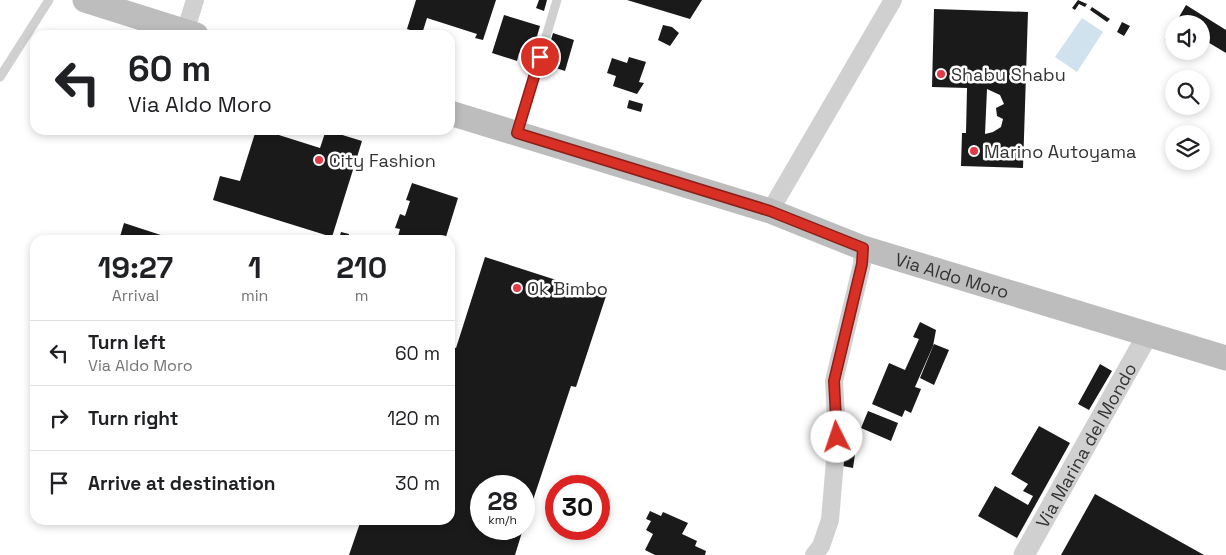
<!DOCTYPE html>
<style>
body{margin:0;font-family:"Space Grotesk",sans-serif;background:#f6f6f6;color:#202124;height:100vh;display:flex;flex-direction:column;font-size:19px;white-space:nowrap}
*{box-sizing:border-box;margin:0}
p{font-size:16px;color:#757577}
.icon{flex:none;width:28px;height:28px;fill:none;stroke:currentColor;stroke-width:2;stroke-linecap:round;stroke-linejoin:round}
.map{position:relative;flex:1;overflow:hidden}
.details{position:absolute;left:30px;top:235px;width:425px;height:290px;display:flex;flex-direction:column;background:#fff;border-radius:15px;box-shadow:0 2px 8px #0003}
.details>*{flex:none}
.guide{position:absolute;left:30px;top:30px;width:425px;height:105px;border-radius:15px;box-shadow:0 2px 8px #0003;background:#fff;color:#202124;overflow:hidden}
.tools{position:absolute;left:1165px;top:15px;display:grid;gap:10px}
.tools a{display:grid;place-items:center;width:45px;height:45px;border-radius:50%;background:#fff;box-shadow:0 2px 8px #0003;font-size:25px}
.speed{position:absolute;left:470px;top:475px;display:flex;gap:10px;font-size:25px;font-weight:700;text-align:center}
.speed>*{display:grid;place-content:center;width:65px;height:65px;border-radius:50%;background:#fff;box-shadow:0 2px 8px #0003;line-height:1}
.speed small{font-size:12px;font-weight:400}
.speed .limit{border:8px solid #d22;background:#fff;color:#111}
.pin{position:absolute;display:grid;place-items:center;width:42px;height:42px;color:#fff;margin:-21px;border:2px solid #fff;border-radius:50%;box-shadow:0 1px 5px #0007}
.me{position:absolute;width:55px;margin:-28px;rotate:356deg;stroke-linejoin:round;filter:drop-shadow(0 0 4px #0008)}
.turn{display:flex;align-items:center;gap:18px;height:105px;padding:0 15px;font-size:22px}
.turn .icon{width:65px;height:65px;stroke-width:2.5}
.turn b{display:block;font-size:35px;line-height:42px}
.eta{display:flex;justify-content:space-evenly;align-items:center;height:85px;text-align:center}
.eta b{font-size:30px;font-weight:700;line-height:35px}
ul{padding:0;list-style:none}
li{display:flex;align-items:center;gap:15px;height:65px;padding:0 15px;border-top:1px solid #e0e0e0}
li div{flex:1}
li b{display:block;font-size:19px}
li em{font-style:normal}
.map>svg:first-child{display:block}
</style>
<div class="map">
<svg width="1226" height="555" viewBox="0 0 1226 555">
<rect width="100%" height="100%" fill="#fff"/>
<path fill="#cfe2ee" d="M1082 18 1103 32 1077 72 1055 57Z"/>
<path fill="#1a1a1a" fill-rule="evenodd" d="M416 0H496L483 40 475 38 477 34 427 18 422 34 407 29Z
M539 0H547L544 11 536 8Z
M627 0H702L690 19Z
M1078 0 1087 4 1085 7 1079 4 1075 10 1072 8Z
M1186 5 1226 30V53L1201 38V24H1175Z
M1092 7 1110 19 1107 22 1090 10Z
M934 9 1028 12 1023 168 961 166 962 133H966L967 88 932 87ZM987 89 1000 95 1004 104 996 108 997 116 1003 119 1001 127 993 132 985 134Z
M504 15 540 26 531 57 519 53 517 61 492 53Z
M1122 22 1130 26 1124 36 1117 32Z
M663 25 672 27 679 33 670 46 658 40Z
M1174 25V45L1165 40Z
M553 33 574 40 565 71 544 64Z
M629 57 646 62 639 82 644 83 637 94 613 86 616 76 607 73 612 58 627 63Z
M629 100 643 104 641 112 627 108Z
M256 130H263L320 148 326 130 362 141 332 237 213 200 220 176 240 181Z
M412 183 458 198 445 240H397L400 229 395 228 400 214 405 216 410 201 406 200Z
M124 223 176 240H119Z
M341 232 349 234 348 240 339 239Z
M485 257 606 296 576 387 571 386 524 527V486H481V529H523L515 555H349L361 520H450V346L456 348Z
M920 322 936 330 933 346 915 387 921 389 911 413 905 410 902 417 872 404 889 363 905 370 919 339 913 337Z
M934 344 949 350 934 385 920 378Z
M1100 364 1112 371 1089 410 1078 404Z
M868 411 898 423 891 441 861 428Z
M1039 426 1070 443 1017 538 978 516 995 486 1028 505 1033 496 1023 491 1028 484 1011 474Z
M846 431 860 437 856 447 846 445Z
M844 452 855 454 853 468 843 466Z
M1095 494 1204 555H1061Z
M650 511 661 516 663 512 688 523 682 534 697 541 695 546 706 551 705 555H655L645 550 653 534 646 530 651 521 646 519Z"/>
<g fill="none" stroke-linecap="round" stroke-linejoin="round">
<path stroke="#d0d0d0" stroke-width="9" d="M0 77 49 0
M517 133 557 0"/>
<path stroke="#d0d0d0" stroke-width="18" d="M185 32 195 0
M770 211 893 0
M814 555 821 546 830 520 837 437 834 381 862 264 863 248"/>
<path stroke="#d0d0d0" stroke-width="21" id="s1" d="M1024 555 1148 334"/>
<g stroke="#bdbdbd" stroke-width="25">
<path d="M85 0 196 35"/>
<path id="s2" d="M450 113 770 211 863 248 1226 358"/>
</g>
</g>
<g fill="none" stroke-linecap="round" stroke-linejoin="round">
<defs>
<path id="route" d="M540 57 517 133 770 211 863 248 862 264 834 381 837 437"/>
</defs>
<use href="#route" stroke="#8d1f18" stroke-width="12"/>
<use href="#route" stroke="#d93025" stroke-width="9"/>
</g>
<g fill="#e63946" stroke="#fff" stroke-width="2">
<circle cx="941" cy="74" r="5"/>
<circle cx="974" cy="151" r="5"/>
<circle cx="319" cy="160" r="5"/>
<circle cx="517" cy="288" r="5"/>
</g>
<g text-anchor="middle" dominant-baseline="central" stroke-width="5" stroke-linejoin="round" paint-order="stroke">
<g font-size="18" fill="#333" stroke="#fff" text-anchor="start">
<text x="951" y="74">Shabu Shabu</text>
<text x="984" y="151">Marino Autoyama</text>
<text x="329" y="160">City Fashion</text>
<text x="527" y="288">Ok Bimbo</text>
</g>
<g font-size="18" fill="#333" stroke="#fff">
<text stroke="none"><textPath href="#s2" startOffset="528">Via Aldo Moro</textPath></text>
<text stroke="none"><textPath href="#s1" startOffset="126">Via Marina del Mondo</textPath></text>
</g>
</g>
</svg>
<div class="tools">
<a><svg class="icon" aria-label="sound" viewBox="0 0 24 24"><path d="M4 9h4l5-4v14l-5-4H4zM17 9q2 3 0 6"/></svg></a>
<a><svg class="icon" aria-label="search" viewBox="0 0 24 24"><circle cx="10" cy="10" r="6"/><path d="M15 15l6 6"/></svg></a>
<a><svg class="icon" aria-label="layers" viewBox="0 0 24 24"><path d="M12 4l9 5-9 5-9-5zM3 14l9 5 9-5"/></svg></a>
</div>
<div class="speed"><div>28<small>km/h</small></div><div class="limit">30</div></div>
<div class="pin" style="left:540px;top:57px;background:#d93025"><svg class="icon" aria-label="arrive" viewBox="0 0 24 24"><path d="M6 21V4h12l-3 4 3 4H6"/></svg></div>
<svg class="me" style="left:837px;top:437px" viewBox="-20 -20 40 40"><circle r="19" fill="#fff"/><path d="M0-13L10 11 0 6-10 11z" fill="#d93025"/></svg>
<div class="guide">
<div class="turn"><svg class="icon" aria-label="left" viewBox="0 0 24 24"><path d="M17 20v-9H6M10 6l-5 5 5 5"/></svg><div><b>60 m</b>Via Aldo Moro</div></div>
</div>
<section class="details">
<div class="eta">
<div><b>19:27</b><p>Arrival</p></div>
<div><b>1</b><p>min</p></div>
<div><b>210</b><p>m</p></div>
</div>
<ul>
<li><svg class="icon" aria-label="left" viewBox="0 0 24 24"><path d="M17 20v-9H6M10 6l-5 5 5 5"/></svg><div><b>Turn left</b><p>Via Aldo Moro</p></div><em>60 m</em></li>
<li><svg class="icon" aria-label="right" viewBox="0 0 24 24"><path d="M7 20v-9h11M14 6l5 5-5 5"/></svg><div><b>Turn right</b></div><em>120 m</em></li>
<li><svg class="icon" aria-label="arrive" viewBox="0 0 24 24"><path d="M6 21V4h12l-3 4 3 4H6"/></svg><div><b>Arrive at destination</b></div><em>30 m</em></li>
</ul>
</section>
</div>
